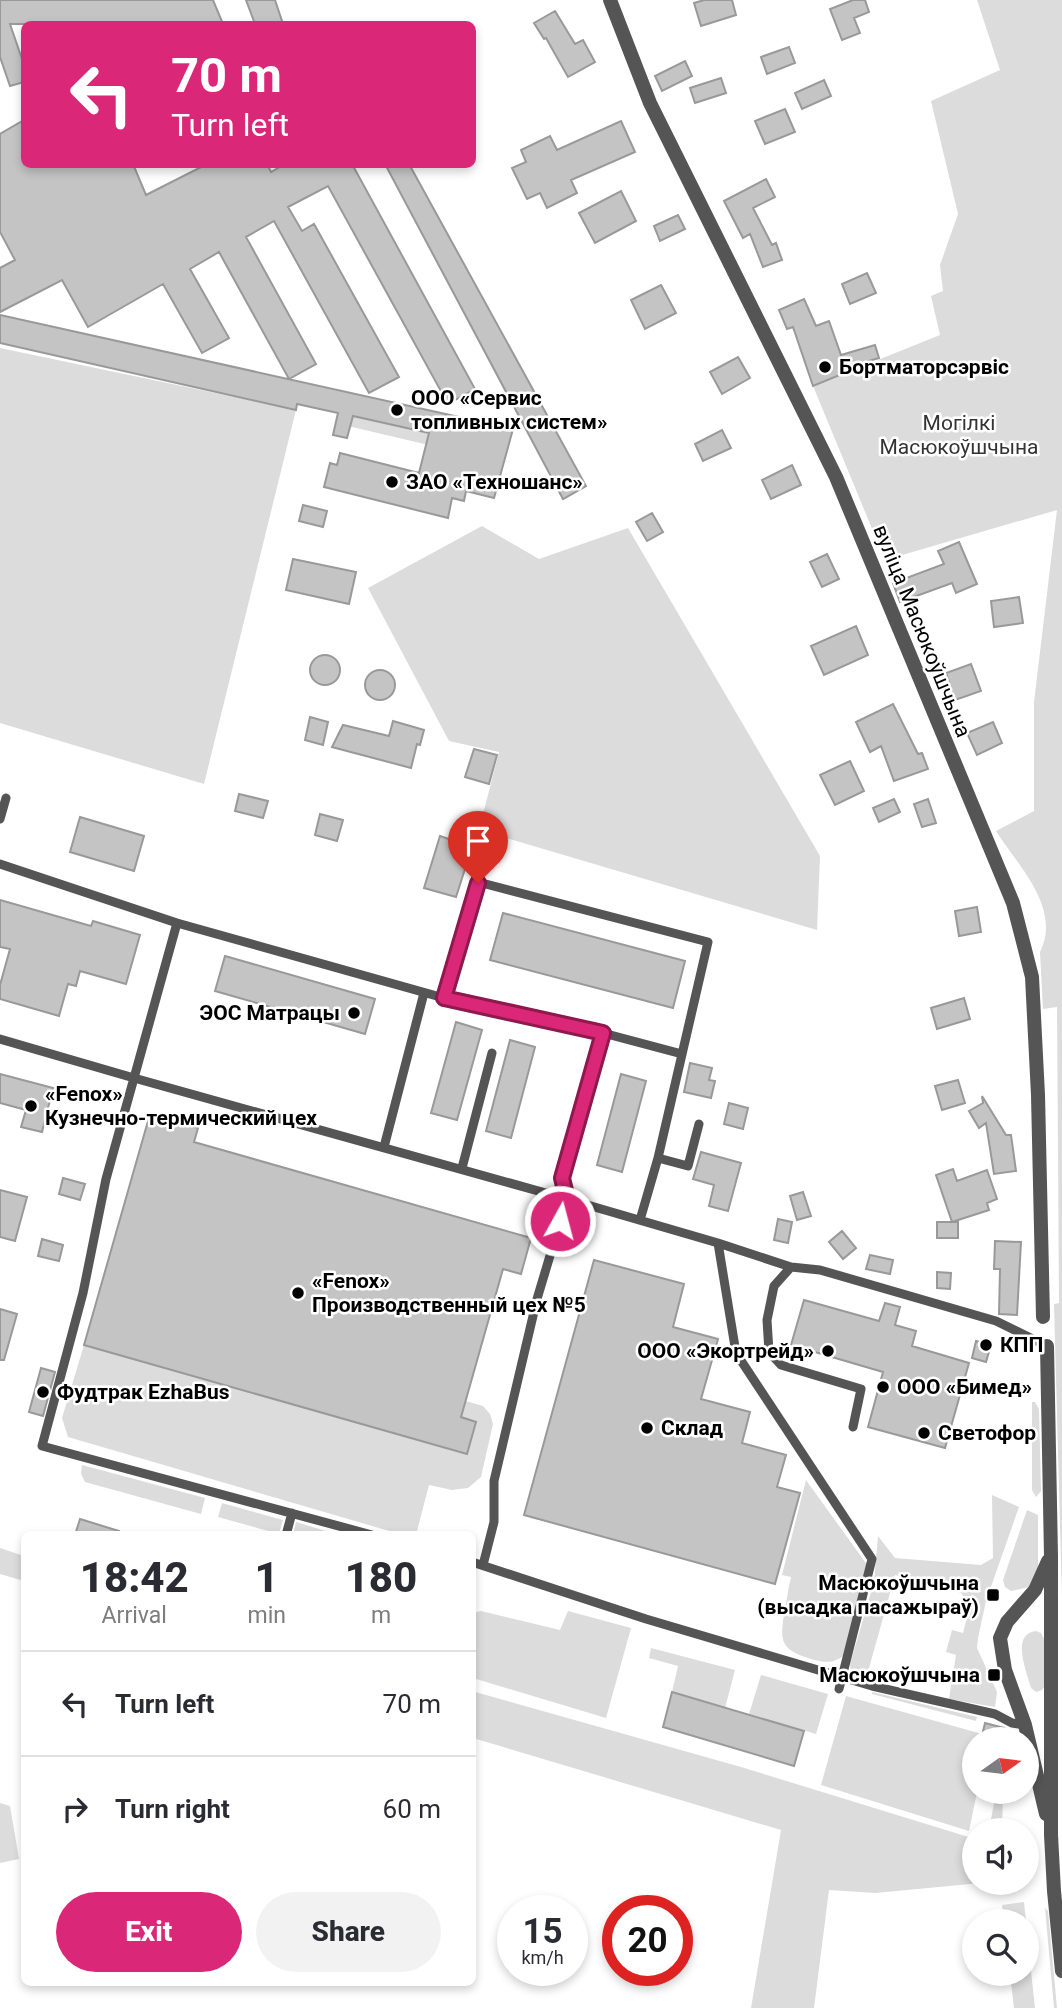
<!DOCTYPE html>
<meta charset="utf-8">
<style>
body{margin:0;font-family:Roboto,sans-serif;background:#f2f2f3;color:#2b2b33;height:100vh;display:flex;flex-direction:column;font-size:26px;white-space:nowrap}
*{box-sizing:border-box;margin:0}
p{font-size:23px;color:#7c7c81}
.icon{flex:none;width:38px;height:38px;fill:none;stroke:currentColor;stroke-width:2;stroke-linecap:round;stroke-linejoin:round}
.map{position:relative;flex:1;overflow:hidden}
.side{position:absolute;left:21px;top:1531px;width:455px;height:455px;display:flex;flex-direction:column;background:#fff;border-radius:10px;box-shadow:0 4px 10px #0003}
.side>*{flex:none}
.guide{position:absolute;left:21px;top:21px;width:455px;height:147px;border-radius:10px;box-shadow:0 4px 10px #0003;background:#db2777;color:#fff;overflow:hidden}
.needle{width:46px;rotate:76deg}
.buttons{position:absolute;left:962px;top:1727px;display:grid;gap:14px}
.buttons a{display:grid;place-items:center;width:77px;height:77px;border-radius:50%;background:#fff;box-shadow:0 4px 10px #0003;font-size:35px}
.speed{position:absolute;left:497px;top:1895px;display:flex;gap:14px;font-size:35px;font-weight:700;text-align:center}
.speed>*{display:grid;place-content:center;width:91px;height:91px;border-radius:50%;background:#fff;box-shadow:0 4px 10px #0003;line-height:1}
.speed small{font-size:18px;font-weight:400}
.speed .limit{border:10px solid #d22;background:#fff;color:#111}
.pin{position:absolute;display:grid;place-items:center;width:60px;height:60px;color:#fff;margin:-72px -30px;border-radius:50% 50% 50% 0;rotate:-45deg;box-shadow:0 0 7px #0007}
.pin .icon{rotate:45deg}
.me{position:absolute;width:77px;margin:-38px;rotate:7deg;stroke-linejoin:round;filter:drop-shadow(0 0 5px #0008)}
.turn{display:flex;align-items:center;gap:24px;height:147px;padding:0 35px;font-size:32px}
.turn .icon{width:91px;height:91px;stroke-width:2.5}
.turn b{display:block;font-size:49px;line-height:60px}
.eta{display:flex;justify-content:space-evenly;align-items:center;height:119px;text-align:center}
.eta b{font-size:42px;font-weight:800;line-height:49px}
.action{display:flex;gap:14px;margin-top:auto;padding:14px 35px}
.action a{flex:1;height:80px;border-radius:42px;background:#db2777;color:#fff;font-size:28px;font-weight:800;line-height:80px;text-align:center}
.action a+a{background:#f2f2f3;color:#2b2b33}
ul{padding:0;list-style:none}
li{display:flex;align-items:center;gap:21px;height:105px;padding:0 35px;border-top:2px solid #e1e1e2}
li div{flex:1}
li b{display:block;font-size:26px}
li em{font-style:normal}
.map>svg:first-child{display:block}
</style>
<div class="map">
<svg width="1062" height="2008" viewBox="0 0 1062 2008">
<rect width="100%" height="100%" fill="#fff"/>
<path fill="#dcdcdc" d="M977 0H1062V1598L1054 1304 1059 1303 1057 1007 1043 1009 1040 952C1062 908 1018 866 996 831L1034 811V702L1057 510 885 560 813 386 940 335 931 296 943 291 940 265 958 214 931 101 1000 70Z
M0 348 296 410 204 784 0 723Z
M350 415 456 440 454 451 348 426Z
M482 526 539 559 628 528 820 856 817 930 479 830 499 752 449 741 368 588Z
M84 1345 467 1454 476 1422 461 1417 466 1401 483 1406 490 1414 493 1424 481 1477 468 1488 452 1490 429 1485 416 1535H403L68 1437 62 1418Z
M1032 1402H1035L1039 1409 1041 1491 1036 1497 1032 1490Z
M82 1465 205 1498 201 1514 85 1482 81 1474Z
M806 1480 868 1566 846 1654C833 1664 826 1663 811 1659 783 1650 779 1644 784 1615 786 1603 788 1590 791 1577L782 1575Z
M992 1495 1019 1507 986 1601 978 1638 977 1648 997 1692 995 1707 949 1699 956 1655 946 1652 952 1630 963 1633 970 1606 961 1593 895 1575 869 1668 862 1674 855 1675 851 1671 850 1664 874 1582 878 1536 895 1558 981 1565 993 1558Z
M222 1503 283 1520 279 1534 218 1517Z
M1027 1510 1038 1515V1573L1034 1586 1011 1591 1005 1587 1003 1580Z
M296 1522 339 1535H293Z
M0 1548 24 1556V1581L0 1574Z
M481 1611 560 1630 568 1611 631 1628 606 1718 473 1678V1613Z
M1036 1631 1041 1633 1044 1639V1687L1042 1690 1036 1692 1031 1688C1027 1672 1010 1634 1036 1631Z
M651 1648 735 1670 725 1708 672 1692 678 1666 649 1658Z
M761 1675 828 1694 816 1734 749 1714Z
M472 1691 741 1767 975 1839V1883H981L875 1893 829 1890 814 2008H751L781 1830 473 1738Z
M872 1692 977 1717 976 1721 872 1694Z
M846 1696 982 1734 981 1739 975 1740V1792H977L969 1831 821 1785Z
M996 1792H1003L1002 1830H989Z
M0 1803 10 1806 19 1859 0 1863Z
M1024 1902 1026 1921H1004L1002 1905Z
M1045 1908 1048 1911 1057 2008H1054Z
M1027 1934 1035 2008H1014L1010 1974H1027Z"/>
<path fill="#c4c4c4" stroke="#999" stroke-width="2" d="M0 0H213L223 24H10L24 65V82L10 86 0 57Z
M246 0H275L283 24H255Z
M704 0H732L736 15 701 26 694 3Z
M853 0H865L869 12 854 18 860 33 842 40 830 9Z
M555 11 575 44 583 40 595 62 568 77 546 38 544 39 534 23Z
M789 47 795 63 767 74 761 57Z
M685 61 692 76 662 91 655 76Z
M721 78 726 93 695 103 690 88Z
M824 80 831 96 802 109 795 93Z
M785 109 795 132 765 144 755 121Z
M24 120V164H133L146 195 207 164H267L271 172 285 164H352L475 389 448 404 328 186 288 207 302 231 314 224 399 377 369 393 274 221 246 237 316 364 289 379 219 252 190 269 229 338 202 353 163 284 88 327 62 280 0 312V268L15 260 0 232V134Z
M621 121 635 152 571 180 577 193 547 208 540 193 527 199 512 168 526 162 521 150 550 136 557 150Z
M385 164H409L586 486 563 499Z
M766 179 775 197 753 208 772 245 776 243 782 260 763 267 750 234 743 238 724 201Z
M621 191 636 221 595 243 579 213Z
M678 215 685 229 660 241 654 226Z
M867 273 876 293 850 304 842 284Z
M661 285 676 313 645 329 631 300Z
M804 299 816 326 829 321 841 355 875 345 879 358 845 368 847 372 813 386 793 327 787 329 779 310Z
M0 315 513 429 494 498 466 491 464 501 452 498 448 518 324 487 330 463 337 465 340 453 419 473 429 433 353 416 347 438 333 435 338 413 297 404 296 410 0 343Z
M738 357 750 378 722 394 710 372Z
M722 430 731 448 703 461 695 444Z
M792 465 801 485 771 499 762 480Z
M303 505 327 511 323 527 299 521Z
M652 513 663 532 647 541 636 522Z
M959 542 977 584 956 593 952 583 900 602 893 583 944 564 938 551Z
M827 554 839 579 822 587 810 562Z
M293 559 356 572 349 604 286 590Z
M1019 597 1023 623 994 627 991 601Z
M856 626 868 655 824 675 811 646Z
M310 670a15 15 0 1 1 30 0a15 15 0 1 1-30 0Z
M971 664 981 691 955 700 946 673Z
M365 685a15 15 0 1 1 30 0a15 15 0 1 1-30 0Z
M893 704 918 754 922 753 928 769 894 781 881 746 870 752 856 722Z
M310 717 328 722 323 745 305 740Z
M393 721 424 730 420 745 417 744 411 768 332 747 343 725 389 736Z
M993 722 1002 743 977 755 967 733Z
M474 749 497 755 489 784 465 777Z
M850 761 864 791 835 805 820 775Z
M239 794 268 801 263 818 235 811Z
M894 799 900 812 879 822 873 808Z
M928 799 936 823 922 827 914 804Z
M320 814 343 820 337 841 315 835Z
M80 817 144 836 134 871 70 852Z
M440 836 472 847 456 897 424 888Z
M0 900 91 926 93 921 140 935 126 984 80 971 76 986 68 984 59 1016 0 999V985L10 949 0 947Z
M977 907 981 932 959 936 955 911Z
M503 913 685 961 673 1008 490 960Z
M225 956 375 999 365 1034 215 991Z
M964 998 970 1019 937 1029 931 1008Z
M456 1022 482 1030 457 1120 431 1113Z
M510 1040 535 1047 511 1138 486 1131Z
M690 1063 712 1068 709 1080 715 1081 711 1098 684 1092Z
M0 1074 53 1088 42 1132 21 1127 26 1110 0 1103Z
M621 1074 646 1081 622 1172 597 1165Z
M958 1080 965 1103 942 1110 935 1086Z
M982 1096 1006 1135H1011L1016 1171 994 1174 986 1123 979 1128 969 1111 983 1103Z
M729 1103 748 1108 743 1129 724 1124Z
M150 1114 198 1128 194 1142 531 1238 521 1274 503 1269 461 1417 476 1422 467 1454 84 1345Z
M701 1152 741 1163 728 1211 709 1206 714 1185 693 1179Z
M953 1169 957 1181 987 1170 997 1199 987 1203 989 1210 952 1222 936 1175Z
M63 1178 85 1184 80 1200 59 1194Z
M0 1190 27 1197 15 1241 0 1237Z
M803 1192 811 1216 797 1220 790 1196Z
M778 1219 792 1222 788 1243 774 1240Z
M937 1222H958V1238H937Z
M842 1231 856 1248 843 1259 829 1242Z
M42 1239 63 1245 59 1261 38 1256Z
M995 1241 1021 1242 1017 1315 999 1314 1000 1269H994Z
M870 1255 893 1260 890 1274 866 1269Z
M594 1260 684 1284 673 1327 718 1339 701 1399 750 1412 742 1443 786 1455 777 1487 800 1493 775 1584 524 1515Z
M937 1272 951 1273 950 1289 937 1288Z
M804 1300 879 1321 885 1303 900 1307 895 1325 916 1331 912 1346 969 1363 945 1448 868 1427 883 1372 791 1345Z
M0 1309 17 1314 4 1360H0Z
M976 1341 991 1345 986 1362 972 1358Z
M41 1368 55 1372 43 1416 29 1412Z
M80 1519 119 1531V1535H75Z
M672 1692 804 1731 794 1766 663 1727Z
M985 1723 1004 1728 1001 1740H981Z"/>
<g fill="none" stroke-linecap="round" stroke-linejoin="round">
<path stroke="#555" stroke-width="9" d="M0 819 6 798
M0 864 177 923
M603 1033 562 1178 567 1199 718 1243 736 1353 872 1559 839 1689
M0 1039 134 1078 177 923 444 998
M384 1147 424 993
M658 1158 708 942 478 882 444 998 603 1033 682 1054
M462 1168 492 1053
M640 1220 658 1158 688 1166 699 1124
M718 1243 791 1267
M853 1427 861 1389 781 1365 769 1352 767 1320 774 1286 791 1267 820 1270 996 1321 1047 1346
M286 1535 292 1513
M372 1535 42 1446 83 1293 106 1179 134 1078 567 1199 537 1299 494 1481V1522L483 1565
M472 1562 646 1619 872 1686 995 1714 1012 1723 1025 1725"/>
<path stroke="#555" stroke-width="14" d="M610 0 650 103 836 477 1013 903 1032 977 1038 1095 1043 1317
M1047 1346 1051 1556V1835L1054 1891 1062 1971
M1046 1814 1025 1725 1005 1670 1000 1638 1007 1622 1035 1590 1048 1561"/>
</g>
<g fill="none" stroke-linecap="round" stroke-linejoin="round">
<defs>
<path id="route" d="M478 883 444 998 603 1033 562 1178 567 1199 560 1221"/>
</defs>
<use href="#route" stroke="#8e194d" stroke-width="18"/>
<use href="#route" stroke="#db2777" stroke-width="12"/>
</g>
<g fill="#000" stroke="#fff" stroke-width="2.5">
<circle cx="825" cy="367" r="7"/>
<circle cx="397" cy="410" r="7"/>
<circle cx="392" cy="482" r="7"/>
<circle cx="354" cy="1013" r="7"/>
<circle cx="31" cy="1106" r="7"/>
<circle cx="298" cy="1293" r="7"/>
<circle cx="986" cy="1345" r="7"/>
<circle cx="828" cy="1351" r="7"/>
<circle cx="883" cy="1387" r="7"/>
<circle cx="43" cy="1392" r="7"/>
<circle cx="647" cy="1428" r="7"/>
<circle cx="924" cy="1433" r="7"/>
<rect x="986" y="1588" width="14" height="14" rx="3.5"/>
<rect x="987" y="1668" width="14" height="14" rx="3.5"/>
</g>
<g text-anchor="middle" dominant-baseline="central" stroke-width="5" stroke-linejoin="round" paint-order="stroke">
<g font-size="21" font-weight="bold" fill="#000" stroke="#fff" text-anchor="start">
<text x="839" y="367">Бортматорсэрвіс</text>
<text x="411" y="398">ООО «Сервис<tspan x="411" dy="24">топливных систем»</tspan></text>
<text x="406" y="482">ЗАО «Техношанс»</text>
<text x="340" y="1013" text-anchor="end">ЭОС Матрацы</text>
<text x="45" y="1094">«Fenox»<tspan x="45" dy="24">Кузнечно-термический цех</tspan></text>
<text x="312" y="1281">«Fenox»<tspan x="312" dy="24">Производственный цех №5</tspan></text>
<text x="1000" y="1345">КПП</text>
<text x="814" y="1351" text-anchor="end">ООО «Экортрейд»</text>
<text x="897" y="1387">ООО «Бимед»</text>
<text x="57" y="1392">Фудтрак EzhaBus</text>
<text x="661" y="1428">Склад</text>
<text x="938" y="1433">Светофор</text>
<text x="979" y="1583" text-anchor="end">Масюкоўшчына<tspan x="979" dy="24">(высадка пасажыраў)</tspan></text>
<text x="980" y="1675" text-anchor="end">Масюкоўшчына</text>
</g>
<g font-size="21" fill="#333" stroke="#fff">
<text x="959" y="423">Могілкі<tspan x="959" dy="24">Масюкоўшчына</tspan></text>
</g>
<g font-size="21" fill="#000" stroke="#fff">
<text transform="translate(922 631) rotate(68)">вуліца Масюкоўшчына</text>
</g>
</g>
</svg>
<div class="buttons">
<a><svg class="needle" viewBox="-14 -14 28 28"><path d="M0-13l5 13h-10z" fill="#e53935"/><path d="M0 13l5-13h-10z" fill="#7c7c81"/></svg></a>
<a><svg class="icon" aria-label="sound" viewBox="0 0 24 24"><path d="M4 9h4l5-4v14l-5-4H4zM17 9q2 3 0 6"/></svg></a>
<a><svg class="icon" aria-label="search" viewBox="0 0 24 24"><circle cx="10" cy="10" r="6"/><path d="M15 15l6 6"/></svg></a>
</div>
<div class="speed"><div>15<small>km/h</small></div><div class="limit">20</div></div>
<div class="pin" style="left:478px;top:883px;background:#d93025"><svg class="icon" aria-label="arrive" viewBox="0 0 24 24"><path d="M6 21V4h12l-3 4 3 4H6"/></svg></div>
<svg class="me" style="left:560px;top:1221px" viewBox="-20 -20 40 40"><circle r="17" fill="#db2777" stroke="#fff" stroke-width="3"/><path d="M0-11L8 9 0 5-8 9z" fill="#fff"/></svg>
<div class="guide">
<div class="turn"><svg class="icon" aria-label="left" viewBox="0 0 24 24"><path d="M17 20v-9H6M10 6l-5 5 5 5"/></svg><div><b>70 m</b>Turn left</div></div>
</div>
<section class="side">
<div class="eta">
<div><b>18:42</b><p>Arrival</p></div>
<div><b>1</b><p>min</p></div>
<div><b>180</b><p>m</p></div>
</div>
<ul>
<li><svg class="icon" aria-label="left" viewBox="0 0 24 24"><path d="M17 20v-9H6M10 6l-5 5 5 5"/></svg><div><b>Turn left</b></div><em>70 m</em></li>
<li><svg class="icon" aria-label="right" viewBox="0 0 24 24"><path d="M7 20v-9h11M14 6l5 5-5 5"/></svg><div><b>Turn right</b></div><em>60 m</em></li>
</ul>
<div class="action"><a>Exit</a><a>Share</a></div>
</section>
</div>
